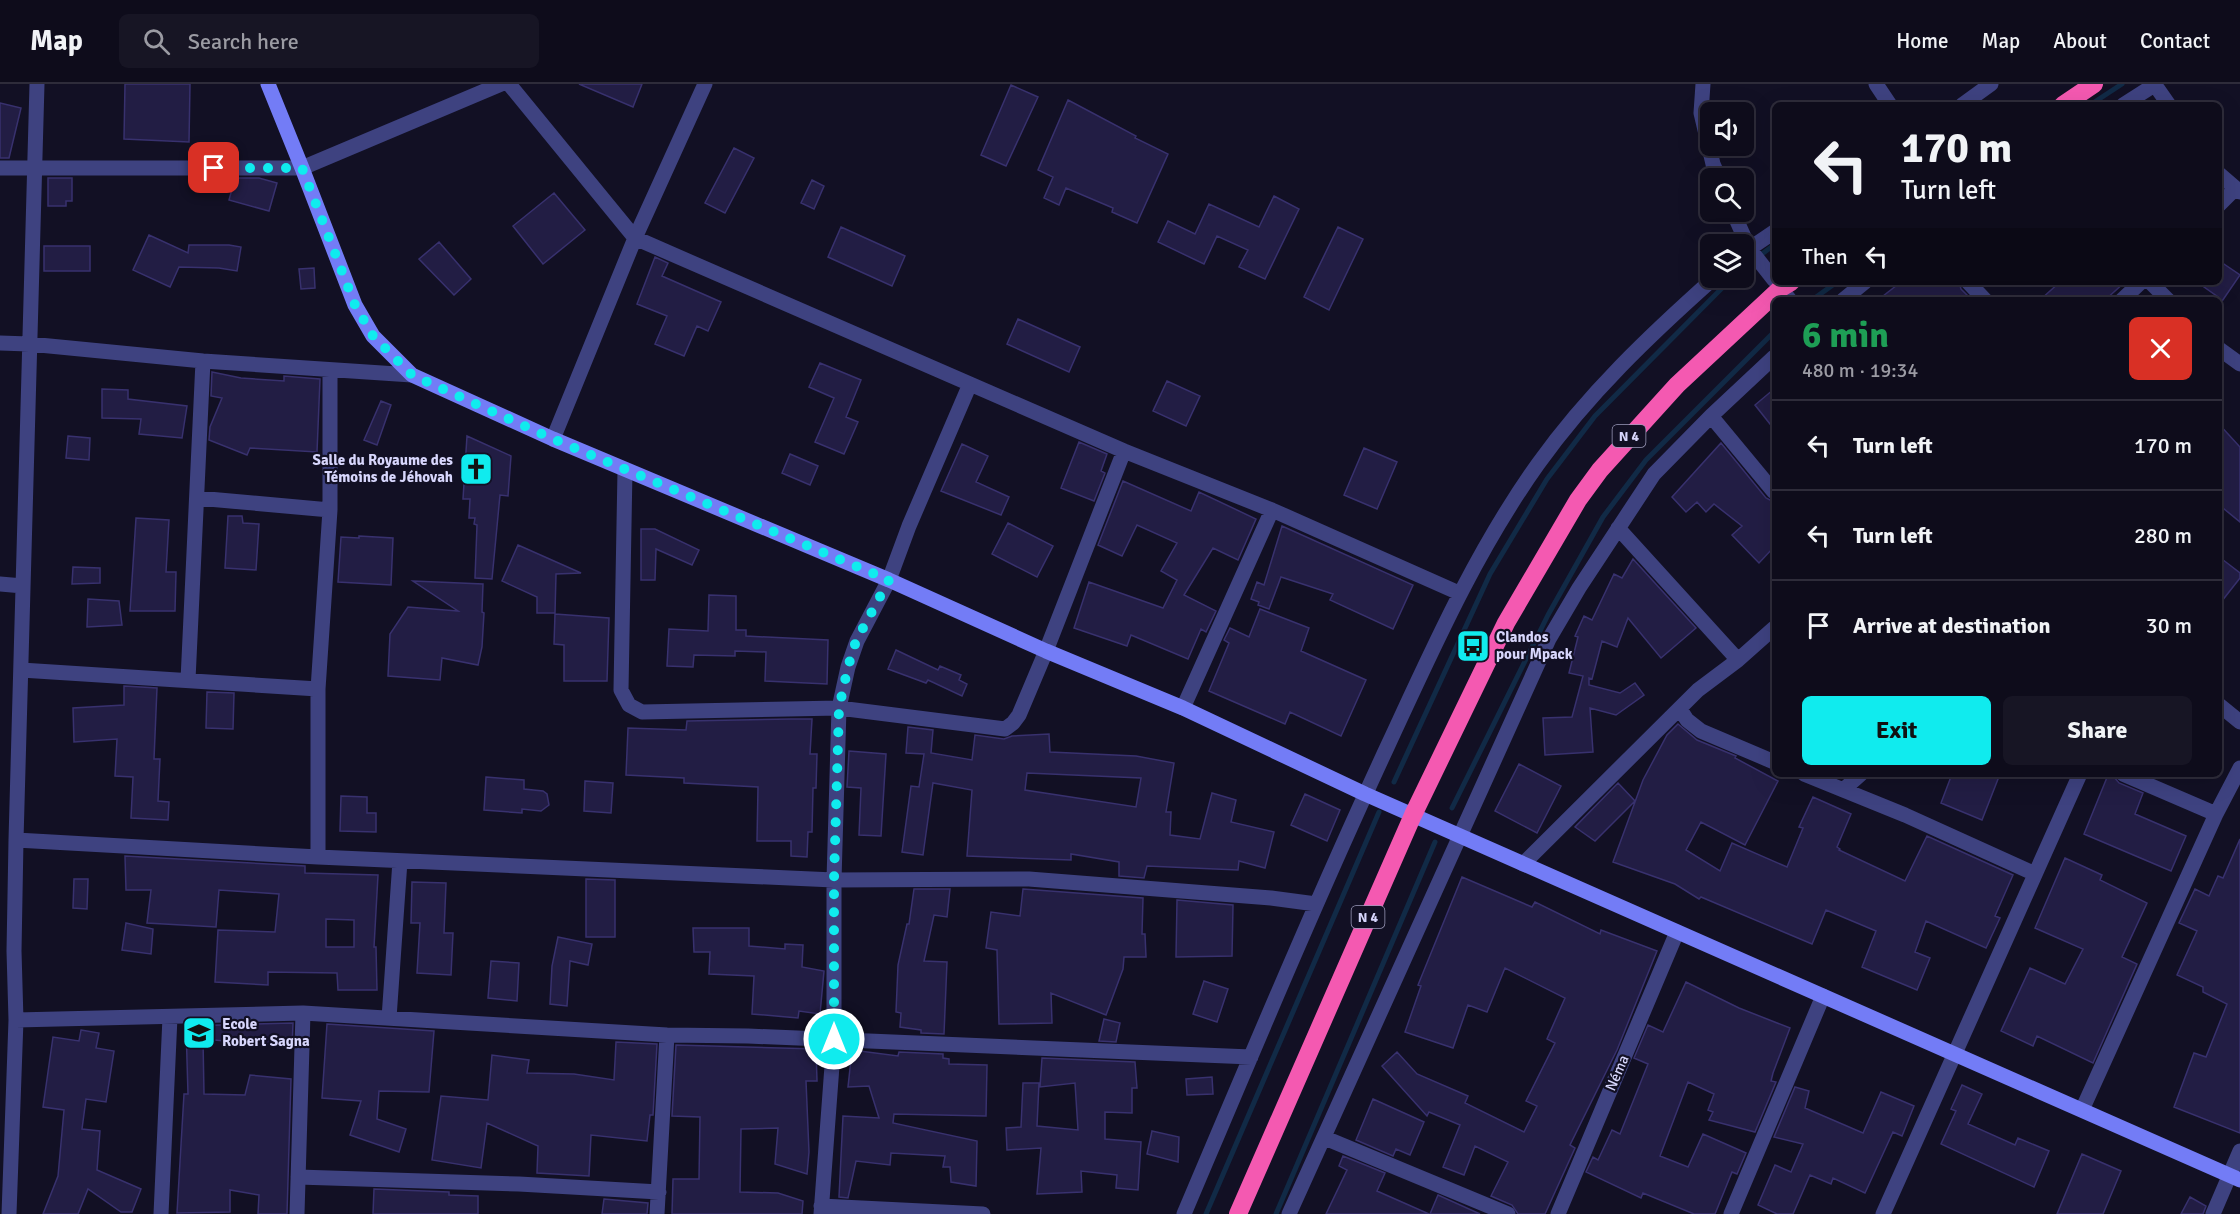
<!DOCTYPE html>
<meta charset="utf-8">
<style>
body{margin:0;font-family:Signika,sans-serif;background:#171524;color:#f1f3f6;height:100vh;display:flex;flex-direction:column;font-size:22px;white-space:nowrap}
*{box-sizing:border-box;margin:0}
p{font-size:20px;color:#9b9ba3}
.icon{flex:none;width:33px;height:33px;fill:none;stroke:currentColor;stroke-width:2;stroke-linecap:round;stroke-linejoin:round}
.map{position:relative;flex:1;overflow:hidden}
.drawer{position:absolute;left:1772px;top:213px;width:450px;height:480px;display:flex;flex-direction:column;background:#0e0c1b;border-radius:9px;box-shadow:0 6px 24px #0002,0 0 0 2px #2e2c3a}
.drawer>*{flex:none}
.banner{position:absolute;left:1772px;top:18px;width:450px;height:183px;border-radius:9px;box-shadow:0 6px 24px #0002,0 0 0 2px #2e2c3a;background:#0e0c1b;color:#f1f3f6;overflow:hidden}
.controls{position:absolute;left:1700px;top:18px;display:grid;gap:12px}
.controls a{display:grid;place-items:center;width:54px;height:54px;border-radius:9px;background:#0e0c1b;box-shadow:0 6px 24px #0002,0 0 0 2px #2e2c3a;font-size:30px}
.pin{position:absolute;display:grid;place-items:center;width:51px;height:51px;color:#fff;margin:-26px;border-radius:12px;box-shadow:0 3px 9px #0006}
.me{position:absolute;width:66px;margin:-33px;rotate:0deg;stroke-linejoin:round;filter:drop-shadow(0 0 4px #0008)}
.turn{display:flex;align-items:center;gap:21px;height:126px;padding:0 30px;font-size:27px}
.turn .icon{width:78px;height:78px;stroke-width:2.5}
.turn b{display:block;font-size:42px;line-height:51px}
.then{display:flex;align-items:center;height:57px;padding:0 30px;background:#0003;gap:12px;font-size:22px}
.round{display:grid;place-items:center;flex:none;width:63px;height:63px;border-radius:9px;background:#171524}
.overview{display:flex;align-items:center;justify-content:space-between;height:102px;padding:0 30px}
h1{font-size:36px;font-weight:800;line-height:45px;color:#1e9e55}
.button{display:flex;gap:12px;margin-top:auto;padding:12px 30px}
.button a{flex:1;height:69px;border-radius:9px;background:#10ebee;color:#111;font-size:24px;font-weight:800;line-height:69px;text-align:center}
.button a+a{background:#171524;color:#f1f3f6}
ul{padding:0;list-style:none}
li{display:flex;align-items:center;gap:18px;height:90px;padding:0 30px;border-top:2px solid #2e2c3a}
li div{flex:1}
li b{display:block;font-size:22px}
li em{font-style:normal}
header{display:flex;align-items:center;gap:36px;box-sizing:border-box;height:84px;padding:0 30px;background:#0e0c1b;border-bottom:2px solid #2e2c3a}
header strong{font-size:28px}
nav{display:flex;gap:33px;margin-inline-start:auto;font-size:21px}
.search{width:420px;height:54px;background:#171524;display:flex;align-items:center;gap:15px;box-sizing:border-box;padding:0 21px;border-radius:9px;color:#9b9ba3;font-size:22px}
.map>svg:first-child{display:block}
</style>
<header>
<strong>Map</strong>
<div class="search"><svg class="icon" aria-label="search" viewBox="0 0 24 24"><circle cx="10" cy="10" r="6"/><path d="M15 15l6 6"/></svg>Search here</div>
<nav><a>Home</a><a>Map</a><a>About</a><a>Contact</a></nav>
</header>
<div class="map">
<svg width="2240" height="1130" viewBox="0 0 2240 1130">
<rect width="100%" height="100%" fill="#121024"/>
<g fill="none" stroke-linecap="round" stroke-linejoin="round">
<path stroke="#112a46" stroke-width="5" d="M2090 21 2122 0
M1743 184 1774 161
M1812 216 1837 198
M1394 698 1490 490 1547 395 1595 332 1732 194
M1452 724 1548 531 1603 433 1646 376 1774 248
M1206 1130 1379 728
M1276 1130 1435 758"/>
</g>
<path fill="#221d44" stroke="#38316e" stroke-width="1.5" fill-rule="evenodd" d="M125 0H190L189 58 124 55Z
M579 0H642L633 23Z
M1011 1 1038 13 1006 82 981 71Z
M1068 16 1136 52 1135 54 1168 70 1137 139 1112 128 1113 124 1066 104 1059 121 1044 114 1053 93 1038 86Z
M0 19 21 24 9 74H0Z
M734 64 754 74 725 129 705 119Z
M48 94H72V117H66V122H48Z
M235 94H259L277 99 269 127 229 116Z
M812 96 824 102 814 125 801 119Z
M554 109 585 146 543 180 513 142Z
M1274 112 1299 125 1265 195 1239 183 1248 166 1217 152 1204 180 1158 158 1168 137 1195 150 1209 120 1259 143Z
M841 143 905 172 892 202 828 173Z
M1338 143 1363 155 1329 226 1304 213Z
M149 151 188 169 189 161H229L241 163 237 187 219 184 179 183 170 203 133 186Z
M439 158 471 195 454 211 419 175Z
M44 162H90V187H44Z
M655 173 668 179 662 192 721 218 708 247 697 242 684 272 655 260 667 232 637 220Z
M2218 176 2240 191 2218 223V213L2197 198H2218Z
M314 184 315 204 301 205 299 185Z
M1901 198H1959L1961 205 1972 216H1878Z
M2060 198H2125L2105 216H2040Z
M1018 235 1080 263 1069 288 1007 260Z
M820 279 861 296 846 333 858 338 844 370 815 358 834 314 809 303Z
M212 288 241 294 284 297V292L320 295 317 368 250 364 247 371 209 356 210 343 222 314 211 312Z
M1167 297 1200 312 1186 342 1153 327Z
M102 305 128 306V315L187 322 182 354 139 350 141 335 102 334Z
M1774 305V345L1755 321Z
M381 317 391 321 377 361 364 356Z
M2218 339 2240 363V438L2218 420Z
M68 352 90 354 89 376 66 374Z
M467 352 511 372 508 412 500 411 492 495 475 494 477 441 474 440 475 434H469L470 415H463Z
M1079 358 1107 370 1101 387 1105 389 1094 417 1061 404Z
M1721 359 1766 414 1774 418V463L1759 479 1732 451 1742 442 1714 420 1706 428 1697 418 1686 428 1672 413Z
M962 360 988 372 976 398 1009 413 1001 431 941 407Z
M1364 364 1397 378 1377 425 1344 411Z
M790 370 818 382 810 401 782 389Z
M1123 397 1191 427 1199 408 1256 435 1238 476 1213 464 1184 511 1216 527 1206 548 1201 545 1188 575 1131 551 1127 562 1074 544 1089 498 1163 524 1177 496 1161 487 1177 459 1137 441 1122 472 1098 461Z
M228 432H242L243 439 259 440 256 486 225 484Z
M136 434 169 436 166 488H176L175 527H130Z
M1008 439 1053 462 1037 493 992 470Z
M1282 442 1413 501 1393 545 1330 516 1333 510 1281 493 1269 525 1258 521 1259 518 1251 515 1257 498 1264 501Z
M641 445H655L699 466 692 481 656 465 655 496H641Z
M359 452 393 454 391 501 338 498 341 453 359 454Z
M518 461 581 489 556 490 555 529H537V513L502 497Z
M2218 472 2240 489V494L2218 522Z
M1633 475 1696 544 1661 574 1628 534 1617 563 1602 557 1592 595 1589 594V601L1620 609 1635 599 1644 611 1616 631 1590 624 1593 668 1545 671 1543 634 1572 633 1583 592 1569 589 1578 553 1575 552 1584 532 1592 536 1614 490 1622 494Z
M73 483 100 484V499L72 500Z
M413 497 483 500 482 528 484 529 482 563 478 581 442 574 440 596 388 592 390 550 408 523 458 527Z
M709 511 736 512V546H746V552L828 556 827 600 765 597 766 568 735 567V572L694 571 693 583 667 582 669 545 708 547Z
M88 515 119 517 122 541 87 543Z
M1260 525 1309 544 1301 567 1366 596 1341 652 1290 628 1285 640 1209 607 1229 559 1224 556 1230 544 1249 553Z
M555 530 609 534 607 597H564V561L554 560Z
M896 566 938 586 940 582 961 591 959 596 967 600 962 612 928 596 926 599 888 585Z
M124 602 157 604 154 675H160L158 717 169 718 168 736 131 734 133 693 115 692 117 655 74 658 73 624 124 621Z
M207 608 234 609 233 645 206 644Z
M791 635H812L810 670H817L816 704H813L812 748H808L807 773 791 772V757H757L758 703 684 699V694L626 691 628 644 686 646 687 637Z
M1678 640 1697 656 1736 672 1735 674 1778 697 1745 761 1701 738 1686 766 1720 787 1732 759 1787 783 1803 744 1799 743 1813 713 1851 730 1837 763 1840 765 1839 766 1905 797 1927 752 2013 791 1995 832 2000 834 1986 864 1926 837 1915 868 1930 874 1917 906 1862 883 1876 847 1826 826 1812 860 1701 813 1699 815 1675 800 1613 778 1643 696 1667 651Z
M908 643 933 646 931 669 972 676 975 651 1004 655 1012 652 1049 650 1050 668 1136 672 1174 679 1166 728H1171L1170 751 1200 755 1212 709 1236 716 1231 738 1274 748 1265 784 1239 777 1238 786 1147 782 1144 794 1119 792V778L1071 770V776L967 772 972 706 933 699 923 771 902 768 911 702 919 703 924 670 906 669ZM1027 689 1141 694 1136 723 1025 706Z
M849 667 886 670 881 752 859 751 861 704 847 703Z
M1519 680 1561 702 1537 749 1495 727Z
M1952 690H2000L1982 736 1941 719Z
M2108 691 2114 693 2119 699 2143 709 2135 730 2186 752 2171 787 2084 750Z
M486 693 524 696V705L543 707 547 710 549 721 541 727 522 725V729L484 726Z
M585 697 613 699 611 729 584 727Z
M1618 699 1635 717 1595 757 1575 743Z
M1305 710 1340 726 1327 757 1291 741Z
M341 712 367 713V729H376V748L340 747Z
M2240 755V1049L2174 1023 2194 969 2206 973 2227 920 2203 908V903L2177 891 2197 847 2179 839 2195 805 2209 812 2218 792 2223 794Z
M125 772 305 782V789L378 791 374 863H376L377 906H338L337 889 268 888V901L215 898 218 846 275 848 279 810 219 806 216 843 147 839 151 806H126ZM326 835 354 836V863H326Z
M2065 774 2102 791 2100 796 2147 819 2122 873 2137 880 2093 979 2037 952 2033 962 2001 947 2030 884 2065 900 2083 865 2035 844Z
M1462 793 1532 823 1535 818 1600 850 1601 846 1657 867 1617 966 1570 1061 1575 1064 1545 1130H1518L1512 1121 1491 1112 1508 1078 1475 1062 1464 1091 1443 1083 1460 1041 1429 1028 1427 1032 1382 982 1397 968 1417 990 1468 1012 1465 1019 1524 1048 1537 1022 1526 1017 1555 959 1547 955 1565 914 1505 884 1487 928 1468 921 1453 964 1405 948 1421 902 1418 901Z
M74 795H88L87 825 73 824Z
M586 795 615 796V853H586Z
M412 798 446 799 444 849H453L451 891 417 889 420 839H411Z
M914 805H950L947 833 934 831 924 877 947 878 944 950 921 949V946L900 943 901 929 896 928 898 881 907 840H909Z
M1023 805 1143 814 1142 850H1145L1146 873H1124L1123 885 1106 931 1051 909 1052 939 999 940 997 866 986 864 991 828 1020 832Z
M1177 816 1233 821 1232 872 1176 873Z
M126 839 153 845 151 870 122 866Z
M693 844H749V862L785 865V860L803 861 802 883 824 887 820 930 799 927 798 934 752 930 754 892 709 890 710 868H694Z
M558 853 592 860 588 881 570 877 567 922 550 920 552 882Z
M491 877 519 879 517 917 488 914Z
M1204 897 1228 905 1217 938 1193 930Z
M1686 898 1739 924 1790 944 1773 989 1771 997 1776 998 1755 1048 1709 1036 1713 1028 1708 1026 1714 1010 1688 998 1660 1072 1688 1083 1703 1050 1746 1069 1737 1090 1732 1088 1715 1130H1694L1643 1109 1641 1114 1586 1088 1593 1073 1598 1076 1612 1046 1620 1050 1648 980 1634 974 1648 941 1663 948Z
M1104 935 1120 939 1116 958 1099 957Z
M293 939 292 963 203 955 204 1010 245 1011 250 991 291 995 287 1130H258L259 1111 230 1106V1128L177 1129 184 1010H188L186 942Z
M327 940 434 947 429 1008 379 1007 377 1035 406 1045 399 1068 350 1051 361 1017 322 1014Z
M81 946 99 949 96 964 114 967 106 1018 86 1015 82 1045 100 1047 97 1086 141 1105 132 1128H121L88 1105 78 1130H43L58 1092 64 1026 43 1023 53 953 79 957Z
M616 958 657 960 653 1031H650L647 1057 591 1051 589 1092 537 1089 538 1062 487 1039 481 1084 432 1076 441 1012 488 1016 492 971 529 976 527 989 574 990 614 996Z
M676 961 816 965 817 997H806L809 1068 807 1090 775 1080 778 1044 741 1045 740 1108 778 1109 803 1117 802 1130H672L673 1095H699L700 1033 672 1032Z
M852 966 898 972 899 968 943 970V974L949 975V980L987 981 986 1032 894 1030 893 1039 977 1057 976 1102 951 1098 950 1083H943L945 1072 891 1069 890 1081 856 1077 848 1114 839 1113 843 1032 879 1034 869 1002 848 1003Z
M1042 974 1135 978 1137 1004H1132V1029L1105 1028V1055L1141 1058 1138 1106 1116 1104 1117 1091 1081 1087 1082 1108 1037 1110 1041 1064 1007 1066 1006 1044 1021 1043 1023 999H1039L1037 1042 1078 1046 1075 999 1040 1003Z
M1212 993 1213 1010 1187 1011 1186 995Z
M1962 1001 1982 1010 1968 1040 2015 1061 2018 1054 2049 1067 2034 1103 1941 1060 1956 1027 1951 1025Z
M1795 1003 1809 1007 1805 1024 1863 1049 1881 1008 1914 1022 1902 1052 1893 1048 1865 1109 1833 1094 1831 1100 1810 1091 1793 1130H1777L1758 1121 1775 1081 1791 1088 1803 1060 1774 1053Z
M1373 1015 1424 1038 1410 1071 1396 1065 1393 1072 1356 1056Z
M1152 1047 1179 1053 1178 1078 1147 1070Z
M2082 1070 2121 1087 2103 1130H2057Z
M1343 1072 1385 1089 1377 1107 1429 1130H1326L1347 1086 1339 1082Z
M374 1105 449 1108V1111L478 1112V1130H373Z
M1438 1111 1480 1130H1430Z
M2190 1113 2206 1122 2203 1130H2181Z
M604 1115 648 1119 647 1130H602Z"/>
<g fill="none" stroke-linecap="round" stroke-linejoin="round">
<path stroke="#3e4280" stroke-width="15" d="M509 0 635 154 553 355
M705 0 635 154 1124 367 1272 426 1459 509
M1703 0 1701 29 1713 80 1719 94
M1876 0 1890 21
M2155 1 2169 21
M1962 21 1991 0
M2123 21 2156 0
M0 84H302L501 0
M2218 89 2240 108
M2218 122 2235 105
M1733 128 1749 164 1774 196
M1743 169 1774 148
M1776 198 1790 216
M1968 198 1985 216
M2150 198 2168 216
M1843 216 1865 198
M2122 216 2141 198
M0 259 29 260 203 277 412 291
M2218 264 2240 280
M1711 332 1774 408
M625 386 621 606 629 621 642 628 839 624 1005 645 1013 639 1019 631 1046 567 1124 367
M197 414 330 426
M1618 444 1738 576
M0 500 23 502
M21 586 318 605
M188 596 203 277
M2218 620 2240 638
M1183 624 1272 426
M1680 625 1687 636 1701 647 1774 678
M1804 690 1905 731 2035 790
M2123 690 2216 730
M1843 706 1861 690
M16 756 318 773 834 796 1029 795 1271 814 1316 820
M318 773V605L330 426V287
M1523 780 1698 606 1738 576 1774 544
M389 934 400 777
M16 936 303 929 667 951 748 952 1251 973
M2082 1026 2216 730 2240 684
M1325 1054 1508 1130
M298 1093 519 1100 659 1108
M821 1122 983 1130
M9 1130 16 936 14 867 16 756 37 0
M161 1130 170 933
M297 1130 303 929
M657 1130 667 951
M821 1130 834 955V796L839 624 848 583 857 557 889 496 909 442 970 300
M1184 1130C1251 972 1317 814 1389 659 1434 562 1476 467 1538 380 1588 310 1650 251 1714 194
M1289 1130 1549 555 1579 504 1654 390 1711 332 1774 273
M1558 1130 1677 848
M1731 1130 1823 912
M1883 1130 2080 690
M2213 1130 2240 1067"/>
<path stroke="#737cf6" stroke-width="15" d="M268 0 302 84 355 221 373 252 412 291 553 355 889 496 1046 567 1183 624 1365 710 2240 1096"/>
<path stroke="#f459b1" stroke-width="18" d="M2063 21 2094 0
M1238 1130 1413 731 1506 539 1578 416 1600 386 1677 301 1781 204 1791 198"/>
</g>
<g fill="none" stroke-linecap="round" stroke-linejoin="round">
<path stroke="#10ebee" stroke-width="10" stroke-dasharray="0 18" d="M214 84H302L355 221 373 252 412 291 553 355 889 496 856 557 848 583 839 624 834 796V955"/>
</g>
<defs>
<symbol id="church-square" viewBox="-11 -11 22 22"><rect x="-9" y="-9" width="18" height="18" rx="4" fill="#10ebee" stroke="#121024"/><path d="M-1.2-6h2.4v3.5h3.3v2.4h-3.3V6h-2.4V-.1h-3.3v-2.4h3.3Z" fill="#111"/></symbol>
<symbol id="bus-square" viewBox="-11 -11 22 22"><rect x="-9" y="-9" width="18" height="18" rx="4" fill="#10ebee" stroke="#121024"/><path d="M-5-6H5V4H4V6H2V4H-2V6H-4V4H-5ZM-3.5-4V0h7V-4ZM-3.5 1.2v1.5H-2V1.2ZM2 1.2v1.5H3.5V1.2Z" fill="#111"/></symbol>
<symbol id="school-square" viewBox="-11 -11 22 22"><rect x="-9" y="-9" width="18" height="18" rx="4" fill="#10ebee" stroke="#121024"/><path d="M0-5L7-2L0 1L-7-2ZM-4 1L0 2.5L4 1V4Q0 6-4 4Z" fill="#111"/></symbol>
</defs>
<g fill-rule="evenodd">
<use href="#church-square" x="457" y="366" width="38" height="38"/>
<use href="#bus-square" x="1454" y="543" width="38" height="38"/>
<use href="#school-square" x="180" y="930" width="38" height="38"/>
</g>
<g text-anchor="middle" dominant-baseline="central" stroke-width="4.5" stroke-linejoin="round" paint-order="stroke">
<g fill="#121024" stroke="#9c9bbb" stroke-width="1.5">
<rect x="1612.5" y="341" width="33" height="22" rx="4.5"/>
<rect x="1351.5" y="822" width="33" height="22" rx="4.5"/>
</g>
<g font-size="14" font-weight="bold" fill="#d7d6fc">
<text x="1629" y="352">N 4</text>
<text x="1368" y="833">N 4</text>
</g>
<g font-size="15" font-weight="bold" fill="#d7d6fc" stroke="#121024" text-anchor="start">
<text x="453" y="376" text-anchor="end">Salle du Royaume des<tspan x="453" dy="17">Témoins de Jéhovah</tspan></text>
<text x="1496" y="553">Clandos<tspan x="1496" dy="17">pour Mpack</tspan></text>
<text x="222" y="940">Ecole<tspan x="222" dy="17">Robert Sagna</tspan></text>
</g>
<g font-size="15" fill="#d7d6fc" stroke="#121024">
<text transform="translate(1617 989) rotate(-67)">Néma</text>
</g>
</g>
</svg>
<div class="controls">
<a><svg class="icon" aria-label="sound" viewBox="0 0 24 24"><path d="M4 9h4l5-4v14l-5-4H4zM17 9q2 3 0 6"/></svg></a>
<a><svg class="icon" aria-label="search" viewBox="0 0 24 24"><circle cx="10" cy="10" r="6"/><path d="M15 15l6 6"/></svg></a>
<a><svg class="icon" aria-label="layers" viewBox="0 0 24 24"><path d="M12 4l9 5-9 5-9-5zM3 14l9 5 9-5"/></svg></a>
</div>
<div class="pin" style="left:214px;top:84px;background:#d93025"><svg class="icon" aria-label="arrive" viewBox="0 0 24 24"><path d="M6 21V4h12l-3 4 3 4H6"/></svg></div>
<svg class="me" style="left:834px;top:955px" viewBox="-20 -20 40 40"><circle r="17" fill="#10ebee" stroke="#fff" stroke-width="3"/><path d="M0-11L8 9 0 5-8 9z" fill="#fff"/></svg>
<div class="banner">
<div class="turn"><svg class="icon" aria-label="left" viewBox="0 0 24 24"><path d="M17 20v-9H6M10 6l-5 5 5 5"/></svg><div><b>170 m</b>Turn left</div></div>
<div class="then">Then<svg class="icon" aria-label="left" viewBox="0 0 24 24"><path d="M17 20v-9H6M10 6l-5 5 5 5"/></svg></div>
</div>
<section class="drawer">
<div class="overview"><div><h1>6 min</h1><p>480 m · 19:34</p></div><a class="round" style="background:#d93025;color:#fff"><svg class="icon" aria-label="close" viewBox="0 0 24 24"><path d="M6 6l12 12M18 6L6 18"/></svg></a></div>
<ul>
<li><svg class="icon" aria-label="left" viewBox="0 0 24 24"><path d="M17 20v-9H6M10 6l-5 5 5 5"/></svg><div><b>Turn left</b></div><em>170 m</em></li>
<li><svg class="icon" aria-label="left" viewBox="0 0 24 24"><path d="M17 20v-9H6M10 6l-5 5 5 5"/></svg><div><b>Turn left</b></div><em>280 m</em></li>
<li><svg class="icon" aria-label="arrive" viewBox="0 0 24 24"><path d="M6 21V4h12l-3 4 3 4H6"/></svg><div><b>Arrive at destination</b></div><em>30 m</em></li>
</ul>
<div class="button"><a>Exit</a><a>Share</a></div>
</section>
</div>
